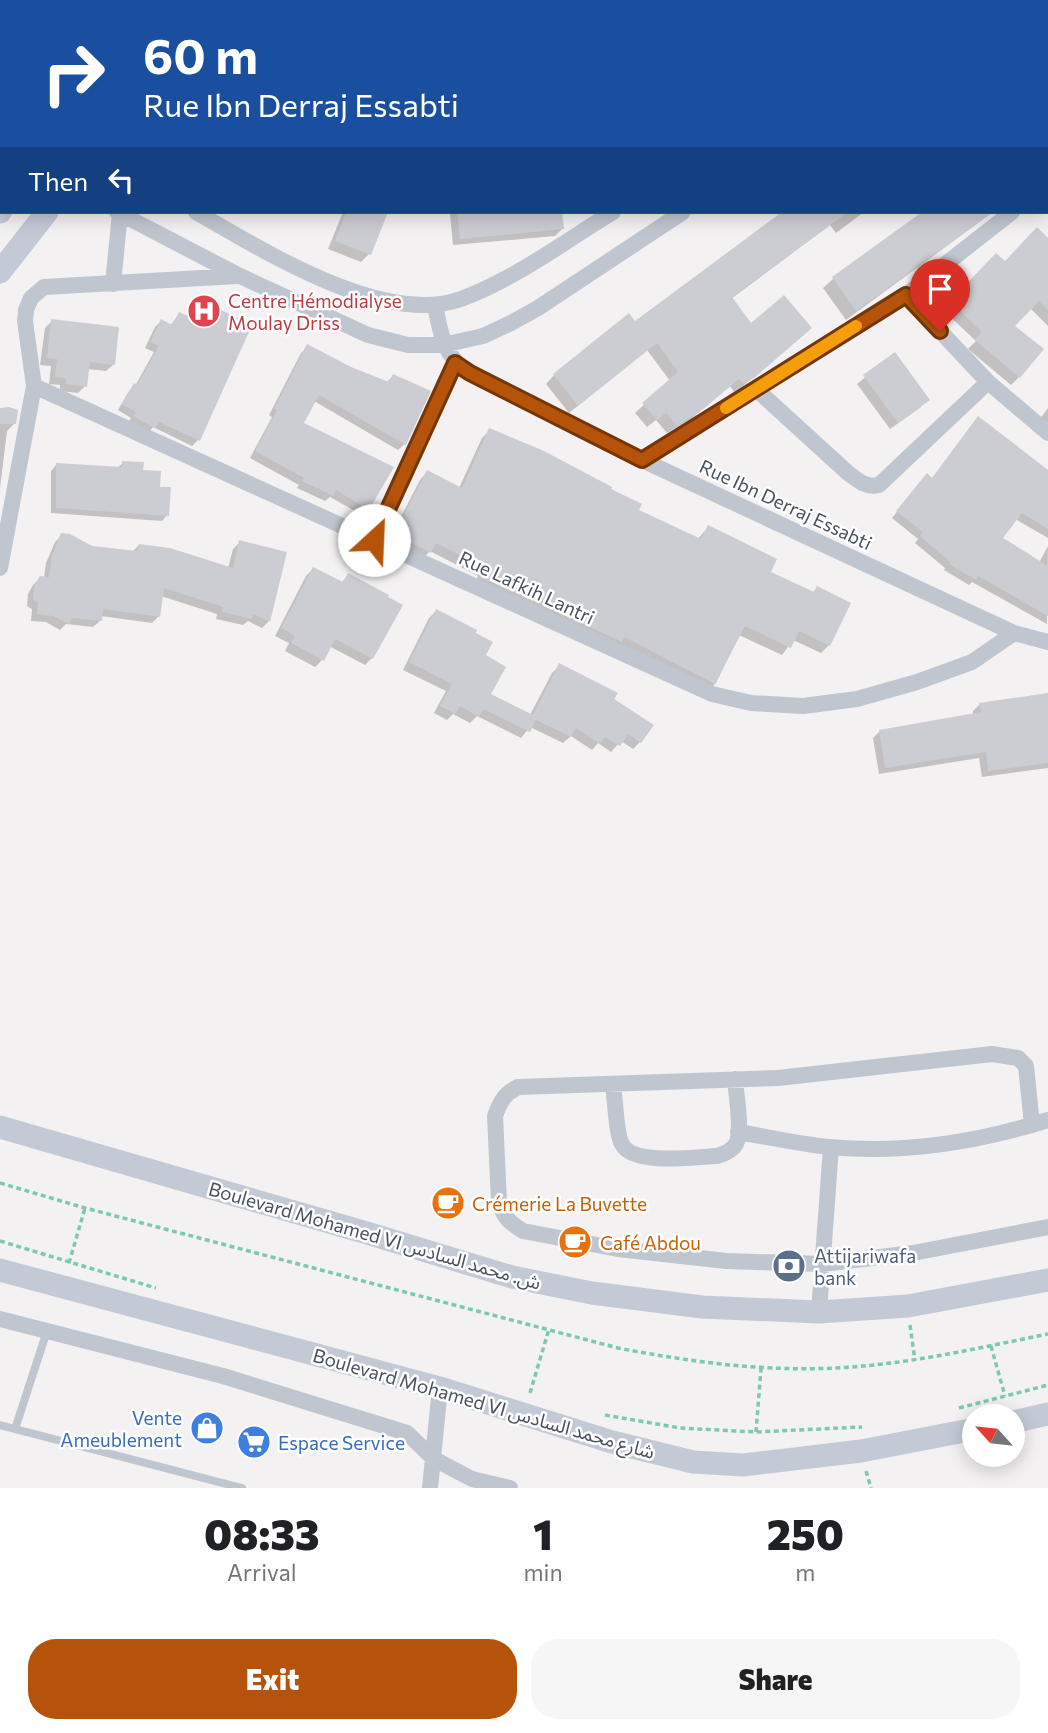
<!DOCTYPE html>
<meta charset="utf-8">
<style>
body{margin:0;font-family:Commissioner,"Noto Sans Arabic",sans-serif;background:#f6f6f6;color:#202124;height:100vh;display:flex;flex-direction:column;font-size:26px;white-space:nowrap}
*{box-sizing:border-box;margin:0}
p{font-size:23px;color:#757577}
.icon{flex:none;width:38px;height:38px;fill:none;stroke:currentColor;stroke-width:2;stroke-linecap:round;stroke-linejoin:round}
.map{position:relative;height:1488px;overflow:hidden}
.details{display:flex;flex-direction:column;background:#fff;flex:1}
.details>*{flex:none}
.banner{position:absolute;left:0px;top:0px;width:1048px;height:214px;box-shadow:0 4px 18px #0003;background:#1a4fa0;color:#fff;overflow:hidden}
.needle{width:46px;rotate:297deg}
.controls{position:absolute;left:962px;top:1404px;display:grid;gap:14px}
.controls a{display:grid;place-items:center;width:63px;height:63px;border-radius:50%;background:#fff;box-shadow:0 4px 18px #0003;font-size:35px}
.pin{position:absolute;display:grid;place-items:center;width:60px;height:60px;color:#fff;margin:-72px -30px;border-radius:50% 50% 50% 0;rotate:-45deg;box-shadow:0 0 7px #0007}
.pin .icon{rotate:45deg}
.me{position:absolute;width:77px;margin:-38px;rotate:25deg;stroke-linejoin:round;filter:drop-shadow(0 0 5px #0008)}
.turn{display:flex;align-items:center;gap:24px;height:147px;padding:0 28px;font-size:32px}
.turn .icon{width:91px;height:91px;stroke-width:2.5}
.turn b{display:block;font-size:49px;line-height:60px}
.then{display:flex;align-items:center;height:66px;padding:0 28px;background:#0003;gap:14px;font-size:26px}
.eta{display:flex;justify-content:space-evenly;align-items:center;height:119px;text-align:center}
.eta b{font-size:42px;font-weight:800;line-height:49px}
.action{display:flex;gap:14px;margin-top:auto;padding:14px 28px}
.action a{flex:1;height:80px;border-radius:28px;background:#b45309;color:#fff;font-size:28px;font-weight:800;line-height:80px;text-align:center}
.action a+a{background:#f6f6f6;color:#202124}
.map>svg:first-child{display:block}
</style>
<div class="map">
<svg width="1048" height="1488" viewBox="0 0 1048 1488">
<rect width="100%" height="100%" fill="#f3f1f1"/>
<path fill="#0003" d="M367 0H546L550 2H366Z
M612 0H755L758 2H613Z
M853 0H911L851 2Z
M1048 12V101L1046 99Z
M343 212H386L369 254 361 262 328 249Z
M452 212H560L562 229 555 236 453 245 450 214Z
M785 212 791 216 797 212H864L836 233 830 225 731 299 751 326 801 336 743 386 734 392 730 386 692 418 667 433 656 420 647 427 635 413 670 381 647 350 569 413 546 384 554 375 635 323Z
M925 212H993L846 320 823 288 833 279Z
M1048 240V326L1030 308 1013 326 1019 377 1011 385 968 349 976 341 944 311 996 255 1005 263Z
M221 312 198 440 192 446 153 427 148 433 129 422 131 418 118 410 129 391 135 386 154 352 145 348 155 327 161 321 170 326 179 314 187 317 189 315 212 325Z
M52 321 114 364 106 371 87 369 85 386 78 393 60 391V385L49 384 51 366 40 365 45 328Z
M307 347 351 369 386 383 393 376 405 444 398 450 314 401 302 424 368 509 362 515 330 497 325 501 297 488 299 485 250 458 272 417 269 415 301 353Z
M894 354 921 407 890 429 857 384Z
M1048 408V433L1036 424Z
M0 409 15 423 7 431 0 488Z
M490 430 608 489 637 510 698 539 708 527 769 573 812 593 817 588 829 645 821 653 793 640 782 655 739 635 716 683 708 691 473 585 478 576 430 551 422 559 388 542 420 480 427 472 459 488 482 438Z
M123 463 142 471 158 488 167 515 162 521 51 513V471L56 465 117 468Z
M1048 472V538L1015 519 1001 538 1039 563 1048 546 1047 624 972 582 969 585 944 570 945 568 915 543 918 539 892 518 921 482Z
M62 535 91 547 132 552 139 545 228 568 233 549 240 542 285 553 268 622 262 628 248 621 243 625 216 619 217 614 161 596 159 616 152 623 101 616 100 621 93 627 66 624 60 630 46 622 31 621 32 609 27 606 28 594 33 585 40 578H44L46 563 55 542Z
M313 569 341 583 348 575 372 658 365 665 329 646 322 660 315 667 285 651 289 643 275 636 306 576Z
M436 611 483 656 489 695 530 715 552 673 559 666 612 699 640 742 633 749 621 741 611 752 598 743 592 750 571 736 563 743 530 727 521 738 477 716 470 723 453 714 447 720 434 713 446 691 403 670 429 618Z
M1048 695V768L982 777 979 758 879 774 873 738 880 731 973 715V711L980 704Z"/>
<path fill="#cbcdd3" d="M346 212H388L371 255 335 241Z
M457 212H562L564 229 460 239Z
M782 212H848L732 297 751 323 784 295 812 328 754 378 744 384 739 379 703 409 677 426 666 413 657 420 642 403 678 372 657 343 578 406 553 374 629 313 635 321Z
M922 212H993L856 311 832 277Z
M1037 227 1048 238V310L1039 301 1015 326 1044 349 1020 378 975 340 982 332 950 301 996 253 1005 261Z
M221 310 252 325 200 441 159 422 155 428 133 416 136 412 122 404 134 383 137 385 159 346 150 342 161 319 172 325 179 312 188 316 189 313 214 324Z
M51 319 119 327 115 365 90 362 87 387 66 384V378L55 377 57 359 47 358Z
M307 344 351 367 389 382 393 374 431 391 406 445 319 395 304 423 394 467 369 510 336 490 333 496 302 481 304 478 255 451 277 410 274 409Z
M895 352 930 400 898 423 863 375Z
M9 407 18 410 16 424H0V408Z
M978 416 1048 470V529L1022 513 1003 538 1048 566V616L978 576 976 580 949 564 950 562 920 536 923 532 896 511 927 473 932 478Z
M489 428 542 450 612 487 611 489 642 504 639 510 701 539 708 525 777 559 771 572 814 592 817 586 851 603 830 646 799 631 791 648 745 626 715 684 624 637 622 642 562 614 563 612 509 583 506 589 480 577 485 568 436 543 431 553 394 534 427 470 462 488Z
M122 461 144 462 143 470 161 471 160 487H171L169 516 56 508V463L122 467Z
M61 533 70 534 92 546 137 551 139 544 170 548 233 568 239 540 287 552 270 622 253 614 252 619 222 612 223 607 164 588 160 617 103 609 102 621 72 618 69 624 53 616 37 614 38 602 33 599 34 586 40 576 49 577 52 555Z
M313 567 343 582 348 573 389 595 388 597 403 605 373 659 335 639 324 661 291 643 295 636 281 628Z
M436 609 477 630 476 633 493 642 486 655 506 667 491 694 533 715 559 663 618 693 614 699 654 725 641 743 628 734 620 746 605 737 600 744 576 728 571 737 536 720 530 732 483 709 479 717 460 706 455 714 440 706 452 684 409 662Z
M1048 693V763L988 771 986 752 885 768 879 730 981 712 979 703Z"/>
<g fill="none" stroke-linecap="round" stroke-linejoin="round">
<path stroke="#7ccaae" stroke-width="3.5" stroke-dasharray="5 3.5" stroke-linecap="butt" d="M0 1183 85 1208 618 1348C696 1363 773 1373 852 1367 919 1362 983 1347 1048 1334
M0 1241 156 1288
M69 1263 85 1208
M910 1325 915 1361
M991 1346 1005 1396
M530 1393 549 1329
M959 1408 1048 1385
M605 1415 680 1428 756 1432 862 1427
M756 1432 761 1369
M866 1471 871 1488"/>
<path stroke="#c0c6cf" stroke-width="8" d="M318 2 319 0
M0 1425 242 1488
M15 1429 47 1331"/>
<path stroke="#c0c6cf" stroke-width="16" d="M613 0 615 2
M970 0 971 2
M820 2 822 0
M932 2 935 0
M1003 2 1006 0
M0 116 2 117
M1046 134 1048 136
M0 142 2 143
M1046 185 1048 183
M117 212 240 276 368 335 408 345H443L483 336 511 323 538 308 683 212
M196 212C263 250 383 327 461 299 515 279 564 242 613 212
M113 284 120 213
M906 295 988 382 1048 433
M435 306C442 337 442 354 470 373L642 460 1014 633 1048 642
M34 386 712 694 751 703 803 706 857 699 917 682 972 662 1014 633
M757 390 848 473C859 481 866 488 879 485L988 382
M642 460 906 295 1012 212
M374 540 455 363
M0 568 34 386 25 321 26 310 31 298 44 287 237 276
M613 1084C615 1097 616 1134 622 1144 633 1166 695 1157 717 1156 724 1154 732 1151 736 1144 743 1130 736 1095 735 1079
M1032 1125 1026 1066 1018 1058 992 1054 778 1078 518 1087C504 1094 500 1102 495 1116L499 1202C503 1217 510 1223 523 1231L618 1249 726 1261 822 1264 913 1253 1048 1227
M738 1132C768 1137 799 1144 829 1147 903 1154 978 1142 1048 1120
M819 1312 831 1147
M0 1319 223 1376 407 1433 434 1459 472 1479 510 1488
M430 1488 440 1388"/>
<path stroke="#c3cad6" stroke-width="23" d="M145 2 146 0
M185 2 186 0
M0 212 2 209
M0 272 47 212
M0 1127 367 1233 512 1277 592 1293 702 1307 819 1312 908 1306 1048 1280
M0 1270 440 1388 612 1442 693 1462 743 1465 861 1451 975 1429
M1013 1422 1048 1414"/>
</g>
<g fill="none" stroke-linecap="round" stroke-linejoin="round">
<defs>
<path id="route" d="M374 540 455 363 470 373 642 460 906 295 940 331"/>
</defs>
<use href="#route" stroke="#753606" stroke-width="18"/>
<use href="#route" stroke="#b45309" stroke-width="12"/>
<path stroke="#f59e0b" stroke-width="12" d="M726 408 856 326"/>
</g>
<defs>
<symbol id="hospital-disc" viewBox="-11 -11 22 22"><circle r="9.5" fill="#e0444e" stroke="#fff"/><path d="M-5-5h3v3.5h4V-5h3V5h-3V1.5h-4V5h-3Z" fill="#fff"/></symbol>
<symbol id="cafe-disc" viewBox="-11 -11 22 22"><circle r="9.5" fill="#e8710a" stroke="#fff"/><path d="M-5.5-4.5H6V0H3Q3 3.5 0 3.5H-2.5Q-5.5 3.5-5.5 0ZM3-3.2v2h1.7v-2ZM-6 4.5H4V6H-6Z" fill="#fff"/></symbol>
<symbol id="bank-disc" viewBox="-11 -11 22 22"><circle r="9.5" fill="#5c6f8a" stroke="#fff"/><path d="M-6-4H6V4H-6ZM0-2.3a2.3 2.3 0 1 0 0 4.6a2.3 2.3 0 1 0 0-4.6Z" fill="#fff"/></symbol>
<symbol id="shop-disc" viewBox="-11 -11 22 22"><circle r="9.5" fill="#3f7fe0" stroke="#fff"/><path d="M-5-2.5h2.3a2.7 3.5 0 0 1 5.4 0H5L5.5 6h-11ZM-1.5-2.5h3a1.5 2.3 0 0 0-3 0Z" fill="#fff"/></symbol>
<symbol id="supermarket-disc" viewBox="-11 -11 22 22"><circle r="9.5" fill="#3f7fe0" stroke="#fff"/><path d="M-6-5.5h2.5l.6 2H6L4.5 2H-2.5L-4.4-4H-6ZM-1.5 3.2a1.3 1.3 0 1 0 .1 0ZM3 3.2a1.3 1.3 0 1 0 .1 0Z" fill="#fff"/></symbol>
</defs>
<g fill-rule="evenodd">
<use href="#hospital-disc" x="185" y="292" width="38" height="38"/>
<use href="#cafe-disc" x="429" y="1184" width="38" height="38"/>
<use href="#cafe-disc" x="556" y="1223" width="38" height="38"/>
<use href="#bank-disc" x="770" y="1247" width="38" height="38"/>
<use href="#shop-disc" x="188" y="1409" width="38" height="38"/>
<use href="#supermarket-disc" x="235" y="1423" width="38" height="38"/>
</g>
<g text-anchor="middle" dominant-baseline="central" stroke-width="5" stroke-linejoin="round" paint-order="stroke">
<g font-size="19" fill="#be3a42" stroke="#fff" text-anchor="start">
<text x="228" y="300">Centre Hémodialyse<tspan x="228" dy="22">Moulay Driss</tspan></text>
</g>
<g font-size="19" fill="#4a525e" stroke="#fff">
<text transform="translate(786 504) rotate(25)">Rue Ibn Derraj Essabti</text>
<text transform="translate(527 587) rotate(25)">Rue Lafkih Lantri</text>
<text transform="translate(375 1235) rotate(16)">Boulevard Mohamed VI ش. محمد السادس</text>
<text transform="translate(484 1403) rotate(16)">Boulevard Mohamed VI شارع محمد السادس</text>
</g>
<g font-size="19" fill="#c56008" stroke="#fff" text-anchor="start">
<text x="472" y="1203">Crémerie La Buvette</text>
<text x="600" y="1242">Café Abdou</text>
</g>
<g font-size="19" fill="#4e5e75" stroke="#fff" text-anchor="start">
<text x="814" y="1255">Attijariwafa<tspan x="814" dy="22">bank</tspan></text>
</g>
<g font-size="19" fill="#366cbe" stroke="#fff" text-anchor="end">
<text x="182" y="1417">Vente<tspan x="182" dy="22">Ameublement</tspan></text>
<text x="278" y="1442" text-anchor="start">Espace Service</text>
</g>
</g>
</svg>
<div class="controls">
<a><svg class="needle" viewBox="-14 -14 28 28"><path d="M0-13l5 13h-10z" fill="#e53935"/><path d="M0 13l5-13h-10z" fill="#757577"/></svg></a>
</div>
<div class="pin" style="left:940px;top:331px;background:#d93025"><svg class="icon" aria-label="arrive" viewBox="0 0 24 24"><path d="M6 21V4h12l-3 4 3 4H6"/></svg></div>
<svg class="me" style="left:374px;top:540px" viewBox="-20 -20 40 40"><circle r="19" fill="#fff"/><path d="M0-13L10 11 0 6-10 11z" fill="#b45309"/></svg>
<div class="banner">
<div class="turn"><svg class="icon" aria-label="right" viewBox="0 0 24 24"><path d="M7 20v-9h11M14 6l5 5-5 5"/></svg><div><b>60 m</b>Rue Ibn Derraj Essabti</div></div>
<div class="then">Then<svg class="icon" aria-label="left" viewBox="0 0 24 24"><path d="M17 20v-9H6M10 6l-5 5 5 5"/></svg></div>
</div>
</div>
<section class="details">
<div class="eta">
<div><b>08:33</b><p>Arrival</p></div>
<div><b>1</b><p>min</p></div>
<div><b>250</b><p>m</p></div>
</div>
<div class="action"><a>Exit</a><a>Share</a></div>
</section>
